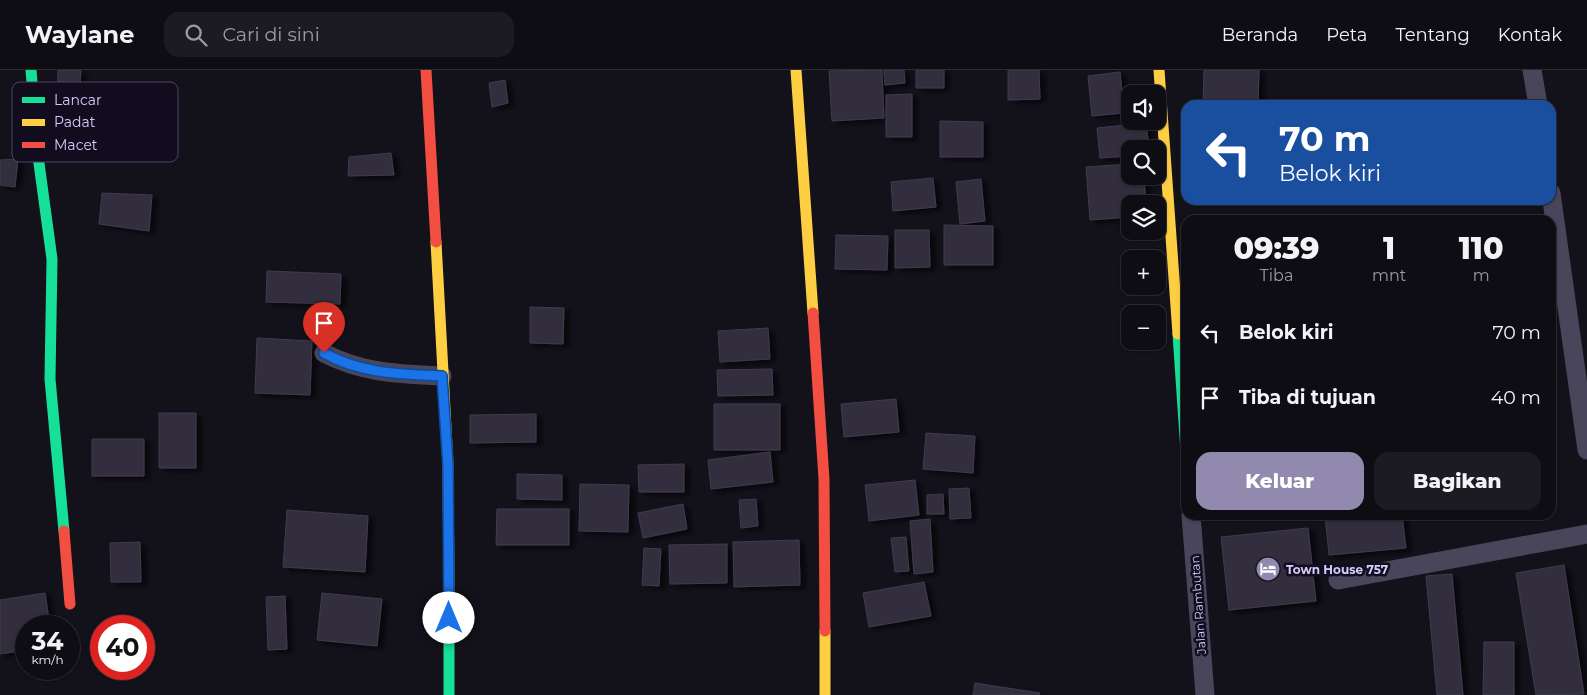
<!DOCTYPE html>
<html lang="id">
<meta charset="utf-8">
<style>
body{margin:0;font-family:Montserrat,sans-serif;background:#1c1b22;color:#f1f3f6;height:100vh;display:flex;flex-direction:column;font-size:19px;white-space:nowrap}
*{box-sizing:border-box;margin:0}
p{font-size:16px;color:#9b9ca0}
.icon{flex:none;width:28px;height:28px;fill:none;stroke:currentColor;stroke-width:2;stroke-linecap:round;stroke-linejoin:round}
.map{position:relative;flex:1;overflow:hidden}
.details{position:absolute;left:1181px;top:145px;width:375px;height:305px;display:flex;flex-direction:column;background:#0e0d14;border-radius:15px;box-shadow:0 1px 4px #0004,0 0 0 1px #2e2d34}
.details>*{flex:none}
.banner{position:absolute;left:1181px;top:30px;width:375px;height:105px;border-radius:15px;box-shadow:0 1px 4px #0004,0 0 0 1px #2e2d34;background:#1a4fa0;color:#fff;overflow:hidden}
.buttons{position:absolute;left:1121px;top:15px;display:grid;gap:10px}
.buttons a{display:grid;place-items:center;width:45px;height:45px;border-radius:10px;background:#0e0d14;box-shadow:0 1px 4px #0004,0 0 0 1px #2e2d34;font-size:25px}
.speed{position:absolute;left:15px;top:545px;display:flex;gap:10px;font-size:25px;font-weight:700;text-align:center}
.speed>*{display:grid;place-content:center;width:65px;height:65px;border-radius:50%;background:#0e0d14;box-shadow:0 1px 4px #0004,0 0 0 1px #2e2d34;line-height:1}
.speed small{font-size:12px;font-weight:400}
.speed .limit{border:8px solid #d22;background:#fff;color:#111}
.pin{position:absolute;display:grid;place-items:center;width:42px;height:42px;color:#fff;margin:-51px -21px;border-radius:50% 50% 50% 0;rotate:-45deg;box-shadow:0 0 5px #0007}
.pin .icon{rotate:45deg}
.me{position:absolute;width:55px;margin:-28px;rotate:0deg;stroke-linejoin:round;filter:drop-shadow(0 0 4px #0008)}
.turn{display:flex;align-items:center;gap:18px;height:105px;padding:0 15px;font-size:22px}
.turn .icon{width:65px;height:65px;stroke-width:2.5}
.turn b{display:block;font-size:35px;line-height:42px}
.eta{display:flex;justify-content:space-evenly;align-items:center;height:85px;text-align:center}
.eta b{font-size:30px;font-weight:800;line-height:35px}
.cta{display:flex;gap:10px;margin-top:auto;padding:10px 15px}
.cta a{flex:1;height:58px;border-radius:15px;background:#918aae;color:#fff;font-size:20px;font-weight:800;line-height:58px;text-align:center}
.cta a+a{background:#1c1b22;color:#f1f3f6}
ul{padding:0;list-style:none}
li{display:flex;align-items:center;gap:15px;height:65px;padding:0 15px}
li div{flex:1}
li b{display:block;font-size:19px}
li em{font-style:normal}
header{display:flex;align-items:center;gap:30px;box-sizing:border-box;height:70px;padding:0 25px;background:#0e0d14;border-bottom:1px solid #2e2d34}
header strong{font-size:24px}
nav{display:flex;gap:28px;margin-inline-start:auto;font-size:18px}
.search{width:350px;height:45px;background:#1c1b22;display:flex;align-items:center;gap:12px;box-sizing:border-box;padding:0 18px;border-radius:15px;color:#9b9ca0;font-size:19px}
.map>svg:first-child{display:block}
</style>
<header>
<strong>Waylane</strong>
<div class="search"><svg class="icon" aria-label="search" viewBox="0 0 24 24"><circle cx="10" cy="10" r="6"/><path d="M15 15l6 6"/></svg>Cari di sini</div>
<nav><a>Beranda</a><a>Peta</a><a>Tentang</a><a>Kontak</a></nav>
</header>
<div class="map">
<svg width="1587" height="625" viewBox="0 0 1587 625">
<defs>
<filter id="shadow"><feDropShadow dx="5.5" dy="3" stdDeviation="2.5" flood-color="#0009"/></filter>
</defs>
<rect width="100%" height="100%" fill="#13111a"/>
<path fill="#312e3c" stroke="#403b4e" filter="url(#shadow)" d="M58 0H81L78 40 57 38Z
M882 0 884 48 832 51 829 1Z
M884 0H904L905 13 885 15Z
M916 0H944V18H916Z
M1008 0H1039L1040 29 1008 30Z
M1204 0H1259L1258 35H1203Z
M1120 2 1124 43 1092 46 1088 6Z
M505 10 508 33 492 37 489 13Z
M912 24V67H886V25Z
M940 51 983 52V87H940Z
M1146 53 1149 79H1130V86L1100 88 1097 58Z
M391 83 394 105 348 106 349 87Z
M18 89 15 117 0 115V90Z
M1130 94V106H1144L1146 134H1130V147L1090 150 1086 97Z
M933 108 936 137 893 141 891 112Z
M981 109 985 151 960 154 956 112Z
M102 123 152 125 149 161 99 154Z
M944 155 993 156V195H944Z
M895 160H929L930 197 895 198Z
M836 165 888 166 887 200 835 199Z
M267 201 341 204 340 234 266 232Z
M530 237 564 238 563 274 530 273Z
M768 258 770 289 720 292 718 261Z
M257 268 312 271 310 325 255 323Z
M772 299 773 325 718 326 717 300Z
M896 329 899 362 844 367 841 334Z
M714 334H780V380H714Z
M159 343H196V398H159Z
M536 344V372L470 373V345Z
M926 363 975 366 973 403 923 399Z
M92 369H144V406H92Z
M770 382 773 412 711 419 708 390Z
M684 394V422H639L638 395Z
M517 404 562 405V430L517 429Z
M915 410 919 445 869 451 865 415Z
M580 414 629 415 628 462 579 461Z
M969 418 971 448 950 449 949 419Z
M943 424 944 444H927V425Z
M756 429 758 456 741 458 739 430Z
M683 434 687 459 643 468 638 443Z
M497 439H569V475H496Z
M287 440 368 446 365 502 283 497Z
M1325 445H1402L1406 478 1329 485Z
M930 449 933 502 914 504 910 451Z
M1308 458 1316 531 1229 540 1221 467Z
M906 467 909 501 895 502 891 468Z
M799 470 800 515 734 517 733 472Z
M140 472 141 512H111L110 473Z
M727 474V513L670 514 669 475Z
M644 478 661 479 659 516 642 515Z
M1564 495 1584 624 1536 625 1516 503Z
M1452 504 1463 625H1437L1426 506Z
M924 512 931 546 869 557 863 523Z
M45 523 50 556H26V580L0 584V530Z
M322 523 382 529 377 576 317 570Z
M285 526 287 579 268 580 266 527Z
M1484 572H1514V625H1483Z
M975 613 1040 623 1039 625H973Z"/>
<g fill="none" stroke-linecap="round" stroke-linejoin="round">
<path stroke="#49465b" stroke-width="19" d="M1532 0 1538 35
M1551 123 1587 380
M324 283C361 303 401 304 442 306
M1191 445 1205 625
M1338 510 1587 464"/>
<path stroke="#16e098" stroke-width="11" d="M31 0 38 86 52 189 50 309 64 461
M1178 264 1186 382
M449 515V625"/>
<path stroke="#ffcf43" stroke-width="11" d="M796 0 813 243
M1159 0 1178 264
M436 172 448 395 449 515
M825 561V625"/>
<path stroke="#f24e42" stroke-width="11" d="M426 0 436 172
M813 243 824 409 825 561
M64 461 70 534"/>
</g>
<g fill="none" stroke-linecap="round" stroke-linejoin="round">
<defs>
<path id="route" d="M324 283C361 304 401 304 442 306L448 395 449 548"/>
</defs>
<use href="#route" stroke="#114b97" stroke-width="12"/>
<use href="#route" stroke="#1a73e8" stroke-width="9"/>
</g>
<defs>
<symbol id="hotel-disc" viewBox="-11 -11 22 22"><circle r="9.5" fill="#918aae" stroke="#110d1e"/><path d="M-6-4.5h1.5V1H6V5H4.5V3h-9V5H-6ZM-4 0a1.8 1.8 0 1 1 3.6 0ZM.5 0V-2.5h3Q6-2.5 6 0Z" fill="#fff"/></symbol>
</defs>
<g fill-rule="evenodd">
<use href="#hotel-disc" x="1254" y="485" width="28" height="28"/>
</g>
<g text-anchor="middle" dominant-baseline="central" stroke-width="5" stroke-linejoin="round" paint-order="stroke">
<g font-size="12" font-weight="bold" fill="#d5cbfd" stroke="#110d1e" text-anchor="start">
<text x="1286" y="499">Town House 757</text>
</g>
<g font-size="12" fill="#d5cbfd" stroke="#110d1e">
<text transform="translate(1198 535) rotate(-94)">Jalan Rambutan</text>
</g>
</g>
<rect x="12" y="12" width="166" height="80" rx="8" fill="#110d1e" stroke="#4c4661" stroke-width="1"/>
<rect x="22" y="27" width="23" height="6" fill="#16e098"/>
<rect x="22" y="49" width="23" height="7" fill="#ffcf43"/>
<rect x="22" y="72" width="23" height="6" fill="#f24e42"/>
<g font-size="14" fill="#d5cbfd">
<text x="54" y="35">Lancar</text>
<text x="54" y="57">Padat</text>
<text x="54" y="80">Macet</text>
</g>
</svg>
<div class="buttons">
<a><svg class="icon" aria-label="sound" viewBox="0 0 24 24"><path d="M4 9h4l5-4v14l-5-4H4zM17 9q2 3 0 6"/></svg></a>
<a><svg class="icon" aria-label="search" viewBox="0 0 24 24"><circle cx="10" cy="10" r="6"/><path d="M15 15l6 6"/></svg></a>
<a><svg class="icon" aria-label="layers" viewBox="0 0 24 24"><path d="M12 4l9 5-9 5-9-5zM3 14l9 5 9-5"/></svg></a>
<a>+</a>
<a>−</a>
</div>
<div class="speed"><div>34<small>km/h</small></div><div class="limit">40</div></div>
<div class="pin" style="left:324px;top:283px;background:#d93025"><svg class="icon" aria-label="arrive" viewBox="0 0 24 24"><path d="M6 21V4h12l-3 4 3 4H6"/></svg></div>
<svg class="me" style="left:449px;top:548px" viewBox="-20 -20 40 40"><circle r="19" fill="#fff"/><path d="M0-13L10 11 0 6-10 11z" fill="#1a73e8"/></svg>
<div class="banner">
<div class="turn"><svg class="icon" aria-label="left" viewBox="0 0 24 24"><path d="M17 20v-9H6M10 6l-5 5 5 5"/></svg><div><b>70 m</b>Belok kiri</div></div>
</div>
<section class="details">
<div class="eta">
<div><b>09:39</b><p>Tiba</p></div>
<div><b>1</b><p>mnt</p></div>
<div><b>110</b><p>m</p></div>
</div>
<ul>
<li><svg class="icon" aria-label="left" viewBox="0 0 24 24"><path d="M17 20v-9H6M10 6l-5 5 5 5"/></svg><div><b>Belok kiri</b></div><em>70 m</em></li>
<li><svg class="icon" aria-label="arrive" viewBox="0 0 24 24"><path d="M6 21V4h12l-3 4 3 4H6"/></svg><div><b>Tiba di tujuan</b></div><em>40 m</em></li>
</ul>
<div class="cta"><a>Keluar</a><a>Bagikan</a></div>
</section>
</div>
